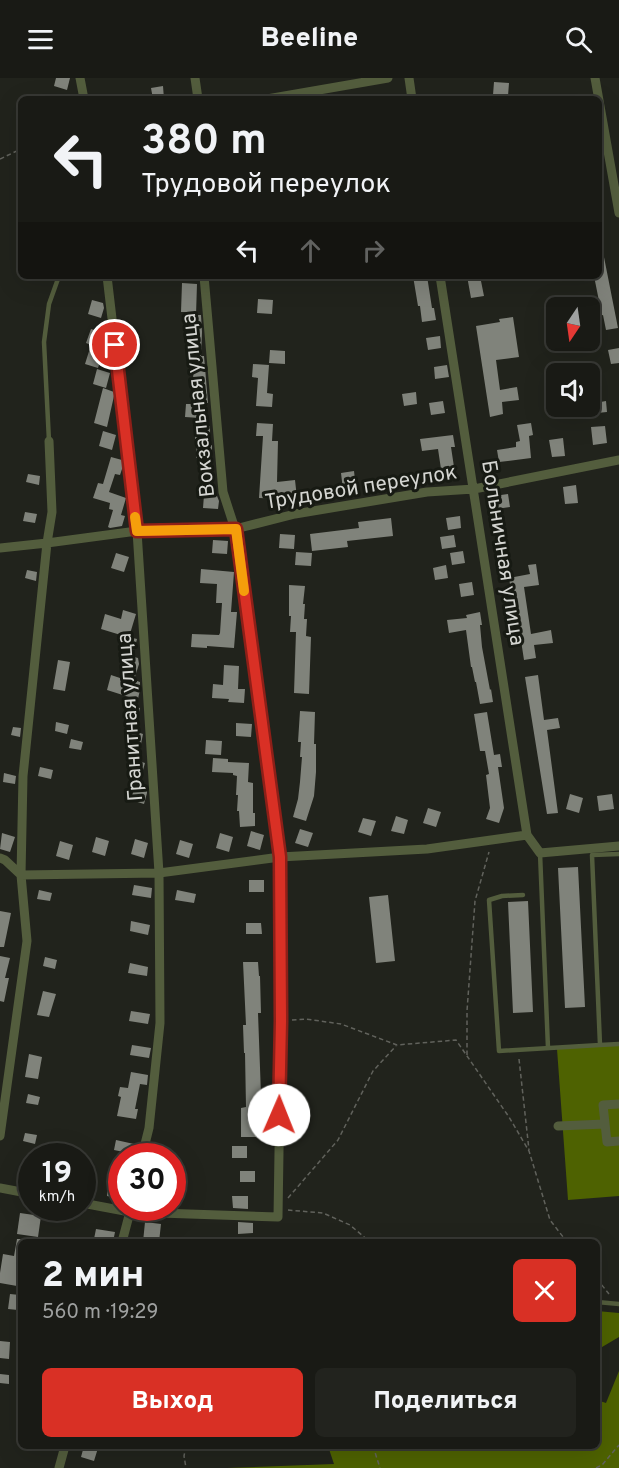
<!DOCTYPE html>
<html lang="ru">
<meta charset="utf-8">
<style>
body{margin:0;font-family:Overpass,sans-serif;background:#22231e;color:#f1f3f6;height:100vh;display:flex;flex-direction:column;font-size:22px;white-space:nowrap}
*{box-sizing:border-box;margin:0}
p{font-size:20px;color:#9fa1a0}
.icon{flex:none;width:33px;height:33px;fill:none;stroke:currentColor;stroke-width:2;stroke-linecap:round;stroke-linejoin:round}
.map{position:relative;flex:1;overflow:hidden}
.side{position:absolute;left:18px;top:1161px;width:582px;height:210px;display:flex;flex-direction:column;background:#191a15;border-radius:9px;box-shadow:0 6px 24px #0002,0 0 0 2px #373834}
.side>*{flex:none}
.banner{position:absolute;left:18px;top:18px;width:584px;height:183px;border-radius:9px;box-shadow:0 6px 24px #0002,0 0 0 2px #373834;background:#191a15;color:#f1f3f6;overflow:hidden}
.needle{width:39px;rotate:193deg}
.fabs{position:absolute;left:546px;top:219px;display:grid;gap:12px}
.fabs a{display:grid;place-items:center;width:54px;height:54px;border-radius:9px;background:#191a15;box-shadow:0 6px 24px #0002,0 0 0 2px #373834;font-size:30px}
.speed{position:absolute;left:18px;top:1065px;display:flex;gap:12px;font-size:30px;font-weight:700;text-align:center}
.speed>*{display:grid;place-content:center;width:78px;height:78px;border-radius:50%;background:#191a15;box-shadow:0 6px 24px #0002,0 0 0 2px #373834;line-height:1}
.speed small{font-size:15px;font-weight:400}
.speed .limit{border:9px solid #d22;background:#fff;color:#111}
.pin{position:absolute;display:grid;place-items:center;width:51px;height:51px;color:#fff;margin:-26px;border:3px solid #fff;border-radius:50%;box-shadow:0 2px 6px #0007}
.me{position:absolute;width:66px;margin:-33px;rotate:1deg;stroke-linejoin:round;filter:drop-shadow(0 0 4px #0008)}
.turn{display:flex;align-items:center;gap:21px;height:126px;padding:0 24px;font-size:27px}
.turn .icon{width:78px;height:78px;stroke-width:2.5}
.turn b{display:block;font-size:42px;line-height:51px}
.lanes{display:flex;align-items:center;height:57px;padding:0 24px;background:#0003;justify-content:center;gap:30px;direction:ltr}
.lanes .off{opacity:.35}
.round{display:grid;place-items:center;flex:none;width:63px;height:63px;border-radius:9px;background:#22231e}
.headline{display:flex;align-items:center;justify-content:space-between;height:102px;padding:0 24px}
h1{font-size:36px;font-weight:800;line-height:45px}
.button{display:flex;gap:12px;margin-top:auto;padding:12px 24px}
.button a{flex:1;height:69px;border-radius:9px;background:#d93025;color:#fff;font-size:24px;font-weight:800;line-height:69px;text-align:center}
.button a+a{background:#22231e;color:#f1f3f6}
header{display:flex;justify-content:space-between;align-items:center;height:78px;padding:0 24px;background:#191a15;font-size:27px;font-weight:800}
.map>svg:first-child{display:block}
</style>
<header><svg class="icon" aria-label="menu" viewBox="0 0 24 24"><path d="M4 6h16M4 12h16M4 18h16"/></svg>Beeline<svg class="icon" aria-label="search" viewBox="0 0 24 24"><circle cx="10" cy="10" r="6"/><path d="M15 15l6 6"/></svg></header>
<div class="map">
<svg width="619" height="1390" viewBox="0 0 619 1390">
<rect width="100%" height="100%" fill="#21231c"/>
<path fill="#4e6201" d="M619 967V1118L568 1122 557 971Z
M597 1233 619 1235V1259L597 1272Z
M619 1293V1390H227L334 1386 328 1368H597V1322L606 1325Z"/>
<path fill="#80837b" d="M56 0H70L67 12 54 8Z
M494 4 509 5 508 18 493 17Z
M163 8 164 21H153L151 10Z
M598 174H603L618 250 606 252 603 237 590 240V230L600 228 594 198H598Z
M413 198H427L432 230H434L436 242 422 244 420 228H418Z
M467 198H480L484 218 471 220Z
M182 205 197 206 196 237H201L202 254 201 278H204L208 325H201L200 340 185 339 186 326H194L195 309H192L194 291H190L192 268H186L188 234H181Z
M258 221 273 222 272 236 257 235Z
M92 222 103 225 104 230 101 240 88 236Z
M513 239 519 279 496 282 500 312 517 309 519 322 502 324 503 336 490 339 476 248 500 244 499 241Z
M91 251 104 255 98 274 103 275 98 290 85 286 91 267 86 265Z
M440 258 441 270 428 272 426 260Z
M619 270V285L611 286 608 272Z
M270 272 285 273V286L269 285Z
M253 286 269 287 267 315 273 316 272 329 256 328 258 300 252 299Z
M447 287 449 299 435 301 434 289Z
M97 291 110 295 106 310 93 306Z
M103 310 114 314V318L107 349 94 345Z
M416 314 417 326 404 328 402 316Z
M443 323 445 335 431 337 429 325Z
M606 323 607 334 597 335 595 325Z
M257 345 273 346 272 363H278L277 404 295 402 297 420 284 421 259 420 263 358H256Z
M531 345 533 357 529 358 531 380 499 384 497 372 516 369V364L520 363 517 347Z
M196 348H210V367H212V381L196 380 197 361H195Z
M605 348 607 365 593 367 591 349Z
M103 353 116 357 112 372 99 368Z
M453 357 455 369H451L454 389 441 391 438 371 422 373 420 361Z
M563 360 565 378 552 379 549 362Z
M111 379 122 382 123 388 120 397 115 396 109 414 126 420 121 437 125 438 122 448 110 450 108 449 113 432 109 431 110 425 93 420 98 405 103 406Z
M354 393 356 411 343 412 341 395Z
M28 396 40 398 39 407 26 404Z
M576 407 578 425 565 426 563 409Z
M508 416 510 429 496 431 494 418Z
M204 417 217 418 219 423 218 431 203 430Z
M25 434 37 436 35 445 23 443Z
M460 438 461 450 448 452 446 440Z
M391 440 393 458 347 463 348 469 312 473 310 456 359 450 358 444Z
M280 456 295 457 294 471 279 470Z
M454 457 456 469 442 471 440 459Z
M213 462 228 463 227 476 212 475Z
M463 473 465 485 452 487 450 475Z
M296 474 312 475 311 488 295 487Z
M116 475 129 479 124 494 111 490Z
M536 486 539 507 524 509 531 556 551 552 553 565 534 567 536 580 524 582 520 556H518L509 500 530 496 528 487Z
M446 487 448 500 435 502 433 490Z
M201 491 234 494 231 534H237L234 570 207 568V570L191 569 192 556 219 557 220 555 222 525H216L217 506 200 505Z
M27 492 37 494 36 503 25 500Z
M472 504 474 517 461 519 459 506Z
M289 507 305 508 303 526H305L304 541H307L306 558 311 559 309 616 294 615 296 554H290L291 538H289Z
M123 532 136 536 129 559 137 561 133 576 120 572 124 558 101 551 105 536 121 541Z
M480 534 482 547H480L482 569 490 612 491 611 493 624 480 626 476 604H475L472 589H471L466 552 449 555 447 542 467 540 466 537Z
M127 577 138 580 139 586 134 602 140 604V612L136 629 140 630 136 645 123 641 129 619 107 612 111 597 120 600Z
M58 582 70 584 65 613 53 611Z
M224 587 239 588 238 611H245L244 625 228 624 229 621 212 620 213 606 223 607Z
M538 597 544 642 558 640 560 650 547 652 558 735 547 736 525 599Z
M300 633 315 634 314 666H316V694L314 718 306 743 293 739 298 721 300 704 302 679H300L301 664H298Z
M487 634 494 677 500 676 502 689H498L504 730 499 745 486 741 490 730 486 697 489 696 485 673H480L474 636Z
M56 644 69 647 67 656 55 653Z
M236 645 252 646 251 659 236 658Z
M13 649 21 650 20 659 11 657Z
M131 652 143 656 140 671 127 667Z
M71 661 83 664 81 672 69 670Z
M206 662 222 663 221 677 205 676Z
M213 680 228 681V684L249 685 248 704 253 705V735H255V748L240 749 239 733H237L238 717H236L237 698 233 697V695L212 694Z
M132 681 145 685 141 699 128 696Z
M40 689 53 692 51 701 38 698Z
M4 695 16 698 15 706 3 704Z
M135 707 147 710V715L144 726 131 722Z
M570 716 583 720 579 735 566 731Z
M612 716 614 731 599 733 597 718Z
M428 730 441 734 436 749 423 745Z
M396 738 408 742 404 756 391 753Z
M363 740 376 743 371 758 358 754Z
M300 751 313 755 308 769 295 765Z
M251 753 264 757 260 772 247 768Z
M2 755 15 759 10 774 0 771Z
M220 755 233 759 229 774 216 770Z
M96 759 109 763 105 778 92 774Z
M135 761 148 765 144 780 131 776Z
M180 762 193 766 189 780 176 776Z
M60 763 73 767 69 782 56 778Z
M578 789 585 929 565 930 558 790Z
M249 802H264V814H249Z
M134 807 152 810 151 820 132 817Z
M39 812 52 815 50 823 37 821Z
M177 812 196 816 194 825 175 822Z
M388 817 395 883 376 885 369 819Z
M528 823 533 934 513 935 508 824Z
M0 833 11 835 4 869H0Z
M131 843 150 847 148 857 130 853Z
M246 845H261L262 856H246Z
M0 878 10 880 5 900H9L4 924 0 923Z
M45 879 57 882 55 891 43 888Z
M243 884H258L259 898H260L261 935H258L261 1017H256V1059H241V1030L246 1029 245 975H244L243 947H246Z
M130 885 148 889 147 898 128 895Z
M43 913 56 916 49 939 37 937Z
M131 933 150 936 148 946 129 943Z
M132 967 151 970 149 980 130 977Z
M29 976 42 979 38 1001 25 999Z
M131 994 148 997 147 1007 140 1006 135 1031H138L136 1041 117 1038 121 1019 118 1018 120 1009 128 1010Z
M28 1016 40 1019 38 1027 26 1025Z
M25 1055 37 1057 35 1066 23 1063Z
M116 1062 134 1066 133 1076 114 1072Z
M232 1068H247V1080H232Z
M240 1093H255V1104H240Z
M108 1108 122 1111V1121L107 1118Z
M232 1118H248V1131L233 1130Z
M20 1135 41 1138 38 1159 17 1156Z
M145 1144 161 1146 159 1164H143Z
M238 1144 253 1145V1155L238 1156Z
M96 1151 115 1154 113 1164 94 1161Z
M17 1161H21V1185L17 1208 0 1205V1195L3 1176 14 1178Z
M10 1216 20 1217 18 1232 8 1231Z
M0 1263 10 1264 9 1281 0 1280Z
M0 1296 9 1297V1306L0 1305Z
M84 1368 98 1370 94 1383 81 1379Z"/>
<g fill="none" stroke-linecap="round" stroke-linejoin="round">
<path stroke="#61625c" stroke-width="1.5" stroke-dasharray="4.5 3" stroke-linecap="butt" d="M0 81 21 71
M292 942 306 941 341 946 397 967 456 962 509 1039 529 1073 550 1142 567 1164
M467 977V933L475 823 489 774
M519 981 529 1072
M288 1120 338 1062 373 993 396 968
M288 1132 323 1135 350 1147 370 1164
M597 1201 609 1216
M186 1368 184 1378 186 1390
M373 1368 380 1390
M596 1390 602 1387 619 1367"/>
<path stroke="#535d3d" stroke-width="4.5" d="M49 363 44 264 49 226 59 198
M540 775 548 970
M523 817 502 818 489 822 499 973 600 967 592 777 619 776
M600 967 619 966
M597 1224 619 1226"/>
<path stroke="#535d3d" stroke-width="9" d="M80 0 84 21
M195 0 198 21
M409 0 412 21
M595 0 619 135
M267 21 388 0
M107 198 137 453 159 795 160 945 149 1050 142 1078
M440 198 527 757
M0 470 47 465 137 453 235 451 295 436 427 414 474 411 619 382
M0 780 5 782 21 797 159 795 280 779 427 771 527 757 540 775 619 768
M619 1026 603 1027 607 1064 619 1063
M558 1048 605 1046
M0 1058 27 863 21 797 23 698 47 465 52 434 49 363
M0 1110 32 1116
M82 1125 130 1134 278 1139 281 943 280 779 235 451 223 414 204 198
M122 1164 131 1130
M59 1390 65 1368"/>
</g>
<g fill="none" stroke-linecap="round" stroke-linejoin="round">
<defs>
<path id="route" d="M115 267 137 453 236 451 280 779 281 943 279 1037"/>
</defs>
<use href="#route" stroke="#8d1f18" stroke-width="15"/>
<use href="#route" stroke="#d93025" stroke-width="10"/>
<path stroke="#f59e0b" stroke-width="10" d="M135 439 137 453 236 451 244 513"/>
</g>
<g text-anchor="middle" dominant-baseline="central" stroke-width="6" stroke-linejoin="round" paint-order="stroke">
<g font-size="21" fill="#d4d5d1" stroke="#171a13">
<text transform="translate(199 327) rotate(-96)">Вокзальная улица</text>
<text transform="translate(361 410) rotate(-9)">Трудовой переулок</text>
<text transform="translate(502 475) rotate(81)">Больничная улица</text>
<text transform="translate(131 639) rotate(-94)">Гранитная улица</text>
</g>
</g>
</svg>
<div class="fabs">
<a><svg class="needle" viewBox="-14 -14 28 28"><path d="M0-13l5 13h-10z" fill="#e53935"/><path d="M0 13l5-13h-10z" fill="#9fa1a0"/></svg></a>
<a><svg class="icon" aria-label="sound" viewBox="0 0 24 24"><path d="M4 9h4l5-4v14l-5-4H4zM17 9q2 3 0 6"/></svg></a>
</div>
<div class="speed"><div>19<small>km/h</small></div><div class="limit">30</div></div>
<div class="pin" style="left:115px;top:267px;background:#d93025"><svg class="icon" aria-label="arrive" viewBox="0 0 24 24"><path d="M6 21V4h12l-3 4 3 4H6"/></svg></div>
<svg class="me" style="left:279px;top:1037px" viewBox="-20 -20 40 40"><circle r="19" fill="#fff"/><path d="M0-13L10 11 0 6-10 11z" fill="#d93025"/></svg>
<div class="banner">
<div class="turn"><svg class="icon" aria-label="left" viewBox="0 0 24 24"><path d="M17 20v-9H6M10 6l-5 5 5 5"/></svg><div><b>380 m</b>Трудовой переулок</div></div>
<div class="lanes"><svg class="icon" aria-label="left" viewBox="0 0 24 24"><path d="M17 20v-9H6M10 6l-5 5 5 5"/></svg><svg class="icon off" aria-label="ahead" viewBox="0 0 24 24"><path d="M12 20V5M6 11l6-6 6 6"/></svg><svg class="icon off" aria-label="right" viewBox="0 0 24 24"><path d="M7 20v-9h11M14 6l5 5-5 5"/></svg></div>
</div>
<section class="side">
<div class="headline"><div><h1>2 мин</h1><p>560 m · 19:29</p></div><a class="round" style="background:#d93025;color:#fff"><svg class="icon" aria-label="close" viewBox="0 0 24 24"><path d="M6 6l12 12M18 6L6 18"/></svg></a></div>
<div class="button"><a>Выход</a><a>Поделиться</a></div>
</section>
</div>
